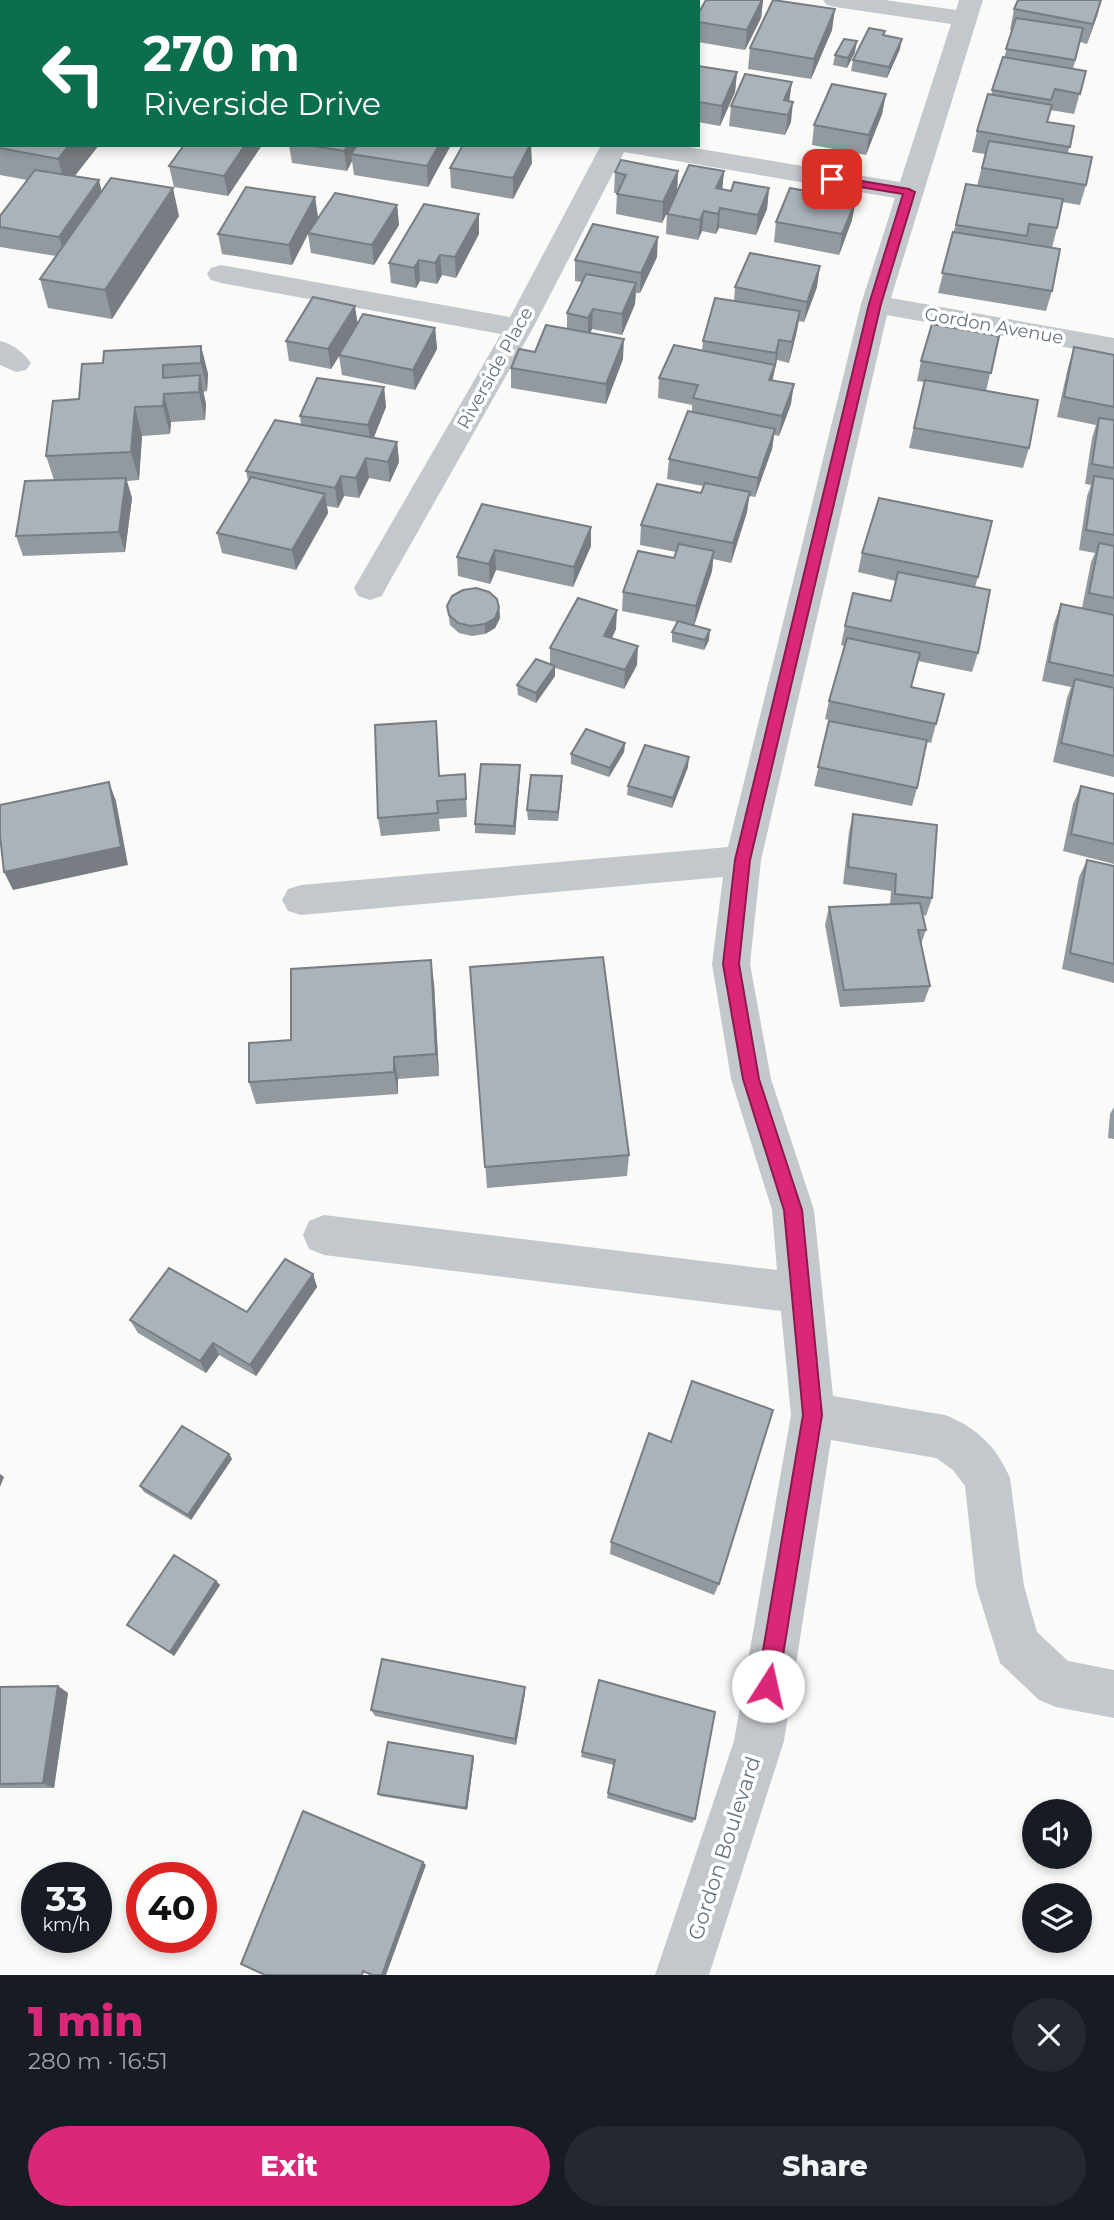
<!DOCTYPE html>
<meta charset="utf-8">
<style>
body{margin:0;font-family:Montserrat,sans-serif;background:#242831;color:#f1f3f6;height:100vh;display:flex;flex-direction:column;font-size:26px;white-space:nowrap}
*{box-sizing:border-box;margin:0}
p{font-size:23px;color:#9ea1a6}
.icon{flex:none;width:38px;height:38px;fill:none;stroke:currentColor;stroke-width:2;stroke-linecap:round;stroke-linejoin:round}
.map{position:relative;height:1975px;overflow:hidden}
.panel{display:flex;flex-direction:column;background:#171b24;flex:1}
.panel>*{flex:none}
.banner{position:absolute;left:0px;top:0px;width:700px;height:147px;box-shadow:0 4px 10px #0003;background:#0b6e4f;color:#fff;overflow:hidden}
.controls{position:absolute;left:1022px;top:1799px;display:grid;gap:14px}
.controls a{display:grid;place-items:center;width:70px;height:70px;border-radius:50%;background:#171b24;box-shadow:0 4px 10px #0003;font-size:35px}
.speed{position:absolute;left:21px;top:1862px;display:flex;gap:14px;font-size:35px;font-weight:700;text-align:center}
.speed>*{display:grid;place-content:center;width:91px;height:91px;border-radius:50%;background:#171b24;box-shadow:0 4px 10px #0003;line-height:1}
.speed small{font-size:18px;font-weight:400}
.speed .limit{border:10px solid #d22;background:#fff;color:#111}
.pin{position:absolute;display:grid;place-items:center;width:60px;height:60px;color:#fff;margin:-30px;border-radius:14px;box-shadow:0 4px 10px #0006}
.me{position:absolute;width:77px;margin:-38px;rotate:10deg;stroke-linejoin:round;filter:drop-shadow(0 0 5px #0008)}
.turn{display:flex;align-items:center;gap:24px;height:147px;padding:0 28px;font-size:32px}
.turn .icon{width:91px;height:91px;stroke-width:2.5}
.turn b{display:block;font-size:49px;line-height:60px}
.round{display:grid;place-items:center;flex:none;width:74px;height:74px;border-radius:37px;background:#242831}
.headline{display:flex;align-items:center;justify-content:space-between;height:119px;padding:0 28px}
h1{font-size:42px;font-weight:800;line-height:52px;color:#db2777}
.button{display:flex;gap:14px;margin-top:auto;padding:14px 28px}
.button a{flex:1;height:80px;border-radius:42px;background:#db2777;color:#fff;font-size:28px;font-weight:800;line-height:80px;text-align:center}
.button a+a{background:#242831;color:#f1f3f6}
.map>svg:first-child{display:block}
</style>
<div class="map">
<svg width="1114" height="1975" viewBox="0 0 1114 1975">
<rect width="100%" height="100%" fill="#fafaf8"/>
<g fill="none" stroke-linecap="round" stroke-linejoin="round">
<path fill="#c3c8cc" fill-rule="evenodd" d="M103 0H128L102 2Z
M823 0H885L956 10 959 0H983L891 298 1114 338V356L887 315 761 860 750 964 771 1079 814 1210 833 1396 945 1415C976 1427 997 1447 1010 1478L1024 1586 1037 1632 1068 1661 1114 1670V1718L1056 1707 1039 1700 1000 1663 976 1586 965 1486 953 1470 936 1458 831 1440 784 1741 709 1975H655L734 1741 791 1415 781 1311 324 1255 309 1249 303 1235 309 1221 324 1215 777 1270 772 1210 731 1079 712 964 723 877 301 915 288 911 282 900 288 889 301 885 728 847 861 304 895 198 624 152 533 328 386 588 382 596 370 600 358 596 354 588 501 334 221 283 211 280 207 274 211 268 221 265 510 317 601 145H676L900 182 951 24 835 7 827 5Z
M0 54H2V68H0Z
M2 124V141L0 142V125Z
M0 341C13 344 23 352 31 363L26 370 16 372 0 365Z"/>
</g>
<path fill="#929a9f" d="M219 0H320L319 2H293L283 0Z
M323 0H358L357 2H323Z
M376 0H392L391 2Z
M408 0H469L468 2H408Z
M479 0H545L543 2H479Z
M625 0H695V2H625Z
M706 0H763L761 18 745 50 698 42V14Z
M1014 9 1098 13 1087 44 1080 42 1073 69 1086 71 1074 114 1050 110 1047 122 1074 126 1068 153 1086 185 1080 205 1062 202 1057 228 1052 248V291L1046 311 938 293 966 184 977 186 985 154 972 152 977 131 991 95 1004 58 1012 30H1010Z
M832 30 811 79 748 69 750 48Z
M884 35 900 49 887 78 851 71 853 60Z
M855 52 847 68 833 65 835 55Z
M698 66 737 72 735 92 720 126 698 122Z
M792 82 789 101 791 122 785 135 729 126 731 106Z
M886 94 882 114 866 155 812 145 814 125Z
M0 136 99 145 74 177 102 192 179 216 112 319 48 308 40 279 56 256 0 247V216L27 180 0 175Z
M184 145H262L228 196 174 187 169 166Z
M289 145H451L428 187 354 175 352 161 347 171 292 163Z
M532 163 513 199 451 188 450 168Z
M678 171 677 192 662 223 616 214 617 193H614L615 172Z
M724 171 722 189 731 191 769 188 767 209 756 235 719 228 716 234 702 231 698 240 666 234 667 214Z
M315 197 318 218 315 223 397 205 399 225 374 265 311 253 308 234 292 265 222 254 218 234Z
M852 220 839 255 774 242 776 222Z
M479 234 456 278 442 275 437 284 420 281 416 288 391 283 389 263Z
M657 257 640 293H636L635 304 622 335 592 329 590 333 623 359 606 404 511 388V368L567 329V313L582 282 575 281V260Z
M735 287H817L804 322 799 321 789 363 777 360 774 373 772 380 791 404 779 436 774 435 772 449 755 497 749 496 747 512 731 563 713 559 712 571 694 625 709 640 704 650 672 642V632L677 622 622 611 623 592 674 558 676 552 640 545 641 525 701 493 703 486 667 479 669 459 692 412V405L658 398 659 378 702 351 703 341 734 301Z
M357 324 435 328 437 349 415 390 342 375 339 356 331 369 289 361 286 341Z
M999 336 986 391 1029 448 1023 468 909 448 924 382 917 381 921 361Z
M201 346 208 374 207 391 203 392 206 404 205 420 171 422 170 434 142 436 139 480 127 481 132 498 125 552 23 556 16 536 54 480 46 456 79 399 103 363Z
M1074 347 1114 355V777L1053 762 1067 698 1071 687 1042 681 1054 623 1061 604 1082 608 1091 562 1095 553 1079 550 1087 496 1091 485 1085 484 1092 438 1096 425 1057 417 1068 367Z
M384 387 386 407 373 438 397 442 399 462 390 482 369 478 359 498 344 496 338 508 327 506 328 513 296 570 222 553 217 533 248 481 246 471 301 425 300 416Z
M482 504 591 546 573 587 496 570 490 584 458 576 457 557Z
M862 553 978 577 975 587 978 653 972 672 918 661 911 687 936 724 931 743 927 742 917 788 912 806 814 786 829 721H832L825 719 829 701 845 646 841 645 845 626 891 601 896 581 858 572Z
M447 606 499 608 500 618 495 628 485 634 472 636 459 633 450 625Z
M616 629 612 638 637 665 624 689 555 668V676L536 703 518 695 517 685 550 664V648Z
M625 743 624 752 609 777 571 764V754Z
M688 767 672 808 627 795 628 786Z
M465 774 467 817 439 819 440 831 381 836 378 818 440 776Z
M520 775 515 835 475 833V824Z
M562 776 558 821 528 820 527 810Z
M1081 786 1114 794V864L1063 851 1073 804Z
M853 814 932 898 926 916 923 915 926 930 921 944 930 986 924 1002 840 1007 825 925 829 907 890 905 891 891 843 884 849 832Z
M1087 860 1114 866V983L1062 969 1079 877Z
M470 967 629 1155 627 1176 487 1188Z
M434 983 439 1076 398 1079V1094L256 1104 249 1082Z
M1114 1107V1139L1108 1138 1110 1114Z
M313 1274 317 1287 256 1376 219 1355 206 1373 138 1333 130 1320 247 1312Z
M229 1454 232 1459 191 1520 144 1492 140 1486Z
M611 1542 719 1584 714 1595 610 1554Z
M216 1581 220 1585 174 1656 127 1625Z
M599 1680 695 1819 692 1823 607 1798 614 1765 581 1757Z
M58 1686 68 1693 54 1788H0V1687Z
M525 1693 516 1745 375 1716 371 1710Z
M474 1758 467 1810 380 1796 378 1794Z"/>
<path fill="#777d82" d="M10 0H33L32 2H8Z
M274 0H283V2H272Z
M530 0H545L543 2H529Z
M607 0H619L618 2H606Z
M762 0H763L761 18 745 50 747 30Z
M1101 0 1098 13 1087 44 1093 24Z
M2 9V35L0 37V11Z
M835 9 832 30 811 79 814 59Z
M902 39 900 49 887 78 889 67Z
M857 41 855 52 847 68 848 58Z
M737 72 735 92 720 126 722 106Z
M792 82 789 102 784 100Z
M886 94 882 114 866 155 869 135Z
M793 102 791 122 785 135 788 115Z
M69 145H99L66 187 58 159Z
M245 145H262L228 196 224 176Z
M348 145H361L351 154 352 161 347 171 344 151Z
M439 145H451L428 187 427 166Z
M530 145H531L532 163 513 199V178Z
M678 171 677 192 662 223 663 202Z
M724 171 722 192 716 188Z
M99 180 104 201 65 257 59 237Z
M173 188 179 216 112 319 105 290Z
M769 188 767 209 756 235 758 215Z
M315 197 318 218 309 233H308V234L292 265 289 245Z
M856 200 852 220 839 255 842 234Z
M397 205 399 225 374 265 372 245Z
M720 208 719 228 716 234 718 214Z
M704 211 702 231 698 240 700 220Z
M479 214V234L456 278 455 257Z
M658 237 657 257 640 293 641 273Z
M440 255 442 275 437 284 435 263Z
M419 260 420 281 416 288 414 268Z
M820 266 817 287 804 322 807 302Z
M636 283 635 304 622 335V314Z
M355 306 358 326 331 369 328 349Z
M593 309 592 329 588 338V318Z
M800 311 797 331 789 363 792 342Z
M435 328 437 349 415 390 413 370Z
M624 339 623 359 606 404V384Z
M779 340 777 360 774 373 776 353Z
M201 346 208 374 207 391 201 363Z
M775 365 772 385 769 380Z
M200 375 206 404 205 420 199 392Z
M794 384 791 404 779 436 782 416Z
M384 387 386 407 371 445 368 425Z
M164 394 171 422 170 434 163 406Z
M135 407 142 436 139 480 131 452Z
M775 429 772 449 755 497 758 478Z
M397 442 399 462 390 482 388 462Z
M366 458 369 478 359 498 356 478Z
M341 476 344 496 338 508 335 488Z
M126 478 132 498 125 552 119 532Z
M750 492 747 512 731 563 733 543Z
M325 494 328 513 296 570 292 550Z
M591 527V546L573 587 574 567Z
M495 550 496 570 490 584 489 564Z
M714 551 712 571 694 626 696 606Z
M499 608 500 618 495 628 485 634V624Z
M617 610 616 629 603 655 604 636Z
M710 630 709 640 704 650 705 640Z
M638 646 637 665 624 689 625 670Z
M555 666V676L536 703V693Z
M625 743 624 752 609 777 610 768Z
M689 757 688 767 672 808 673 798Z
M520 765V775L515 835 514 826Z
M562 776V786L558 821V812Z
M109 782 116 801 128 865 13 890 4 872Z
M431 960 434 983 439 1076 436 1054Z
M394 1057 398 1079V1094L394 1072Z
M313 1274 317 1287 256 1376 250 1365Z
M213 1343 219 1355 206 1373 200 1361Z
M229 1454 232 1459 191 1520 188 1515Z
M0 1474 4 1477 0 1487Z
M216 1581 220 1585 174 1656 170 1652Z
M58 1686 68 1693 54 1788 43 1783Z
M525 1687V1693L516 1745 515 1739Z
M473 1756 474 1758 467 1810 466 1808Z
M423 1862 426 1865 386 1975H382Z"/>
<path fill="#aab3b9" stroke="#777d82" stroke-width="2" d="M0 0H10L8 2H2V9L0 11Z
M130 0H194L204 2H129Z
M219 0H274L272 2H218Z
M546 0H607L606 2H547L545 1Z
M645 0H689L688 2H655Z
M706 0H762L747 30 698 22V14Z
M773 0 835 9 814 59 750 48Z
M1018 0H1101L1093 24 1014 9Z
M1016 18 1083 28 1075 60 1006 49Z
M869 28 885 31 883 35 902 39 889 67 853 60Z
M844 39 857 41 848 58 835 55Z
M1003 57 1086 71 1080 94 1055 89 1051 100 992 90Z
M698 66 737 72 722 106 698 102Z
M745 74 792 82 784 100 793 102 788 115 731 106Z
M832 84 886 94 869 135 814 125Z
M988 94 1052 105 1047 122 1074 126 1070 147 977 131Z
M2 134V145H69L58 159 0 148V136Z
M989 141 1092 157 1086 185 982 168Z
M184 145H245L224 176 169 166Z
M307 145H348L344 151Z
M357 145H439L427 166 351 154Z
M463 145H530L513 178 450 168Z
M621 160 678 171 663 202 617 194 626 175 615 172Z
M689 165 724 171 716 188 731 191 734 182 769 188 758 215 720 208 718 214 704 211 700 220 667 214Z
M35 170 99 180 59 237 0 227V216Z
M111 178 173 188 105 290 40 279Z
M966 184 1063 199 1057 228 1029 224 1027 236 956 225Z
M246 187 315 197 289 245 218 234Z
M790 188 856 200 842 234 776 222Z
M335 193 397 205 372 245 308 233Z
M424 204 479 214 455 257 440 255 435 263 419 260 414 268 389 263Z
M593 224 658 237 641 273 575 260Z
M953 232 1060 249 1052 291 942 273Z
M750 253 820 266 807 302 735 287Z
M586 274 636 283 622 314 593 309 588 318 567 313Z
M313 297 355 306 328 349 286 341Z
M715 298 800 311 792 342 779 340 776 353 703 341Z
M363 314 435 328 413 370 339 355Z
M932 324 999 336 991 373 921 361Z
M546 325 624 339 606 384 511 368 519 349 535 352Z
M674 345 775 365 769 380 794 384 782 416 693 398 698 385 659 378Z
M201 346V363L163 365V378L200 375 199 392 164 394 163 406 135 407 131 452 46 456 53 401 79 399 82 364 103 363 104 351Z
M1074 347 1114 355V407L1064 397Z
M317 378 384 387 368 425 300 416Z
M925 380 1038 400 1029 448 914 428Z
M688 411 775 429 758 478 669 459Z
M1099 418 1114 420V468L1092 464Z
M275 420 397 442 388 462 366 458 356 478 341 476 335 488 246 471Z
M1094 476 1114 479V535L1086 530Z
M251 477 325 494 292 550 217 533Z
M126 478 119 532 16 536 25 481Z
M705 483 750 492 733 543 641 525 657 484 701 493Z
M879 498 992 521 978 577 862 553Z
M482 504 591 527 574 567 495 550 489 564 457 557Z
M1099 543 1114 546V598L1089 593Z
M679 544 714 551 696 606 623 592 638 551 674 558Z
M898 572 990 590 978 653 845 626 853 593 891 601Z
M476 588 489 592 497 599 499 608 495 618 485 624 471 626 458 623 449 615 447 606 452 596 463 590Z
M578 598 617 610 604 636 638 646 625 670 550 648Z
M1061 604 1114 615V676L1049 662Z
M678 621 710 630 705 640 672 632Z
M847 638 920 653 911 687 944 694 936 724 829 701Z
M536 659 555 666 536 693 517 685Z
M1075 679 1114 688V756L1061 743Z
M436 721 439 776 465 774 466 799 437 801 438 813 378 818 375 725Z
M829 721 927 740 917 788 818 767Z
M586 729 625 743 610 768 571 754Z
M645 745 689 757 673 798 628 786Z
M481 764 520 765 514 826 475 824Z
M531 775 562 776 558 812 527 810Z
M109 782 121 847 4 872 0 836V805Z
M1081 786 1114 794V844L1071 834Z
M853 814 937 825 932 898 895 894 896 874 848 867Z
M1087 860 1114 866V964L1070 953Z
M920 903 926 930H918L930 986 844 990 829 907Z
M603 957 629 1155 485 1167 470 967Z
M431 960 436 1054 394 1057V1072L249 1082V1043L291 1040V969Z
M285 1259 313 1274 250 1365 213 1343 200 1361 130 1320 169 1268 247 1312Z
M692 1381 773 1410 719 1584 611 1542 649 1433 671 1442Z
M182 1426 229 1454 188 1515 140 1486Z
M174 1555 216 1581 170 1652 127 1625Z
M382 1659 525 1687 515 1739 371 1710Z
M599 1680 715 1712 695 1819 608 1793 615 1760 582 1752Z
M58 1686 43 1783 0 1784V1687Z
M388 1742 473 1756 466 1808 378 1794Z
M303 1811 423 1862 382 1975H372L363 1971 362 1975H265L241 1964Z"/>
<path fill="#db2777" stroke="#8e194d" stroke-width="2" d="M832 176 909 189 915 192 881 304 750 860 739 964 759 1079 802 1210 822 1415 778 1686 775 1693 768 1696 760 1693 757 1686 803 1415 784 1210 743 1079 723 964 735 860 869 304 903 194 829 182V177Z"/>
<g text-anchor="middle" dominant-baseline="central" stroke-width="7" stroke-linejoin="round" paint-order="stroke">
<g font-size="18" fill="#657683" stroke="#fff">
<text transform="translate(994 326) rotate(10)">Gordon Avenue</text>
<text transform="translate(495 368) rotate(-61)">Riverside Place</text>
</g>
<g font-size="21" fill="#657683" stroke="#fff">
<text transform="translate(724 1848) rotate(-72)">Gordon Boulevard</text>
</g>
</g>
</svg>
<div class="controls">
<a><svg class="icon" aria-label="sound" viewBox="0 0 24 24"><path d="M4 9h4l5-4v14l-5-4H4zM17 9q2 3 0 6"/></svg></a>
<a><svg class="icon" aria-label="layers" viewBox="0 0 24 24"><path d="M12 4l9 5-9 5-9-5zM3 14l9 5 9-5"/></svg></a>
</div>
<div class="speed"><div>33<small>km/h</small></div><div class="limit">40</div></div>
<div class="pin" style="left:832px;top:179px;background:#d93025"><svg class="icon" aria-label="arrive" viewBox="0 0 24 24"><path d="M6 21V4h12l-3 4 3 4H6"/></svg></div>
<svg class="me" style="left:768px;top:1686px" viewBox="-20 -20 40 40"><circle r="19" fill="#fff"/><path d="M0-13L10 11 0 6-10 11z" fill="#db2777"/></svg>
<div class="banner">
<div class="turn"><svg class="icon" aria-label="left" viewBox="0 0 24 24"><path d="M17 20v-9H6M10 6l-5 5 5 5"/></svg><div><b>270 m</b>Riverside Drive</div></div>
</div>
</div>
<section class="panel">
<div class="headline"><div><h1>1 min</h1><p>280 m · 16:51</p></div><a class="round"><svg class="icon" aria-label="close" viewBox="0 0 24 24"><path d="M6 6l12 12M18 6L6 18"/></svg></a></div>
<div class="button"><a>Exit</a><a>Share</a></div>
</section>
